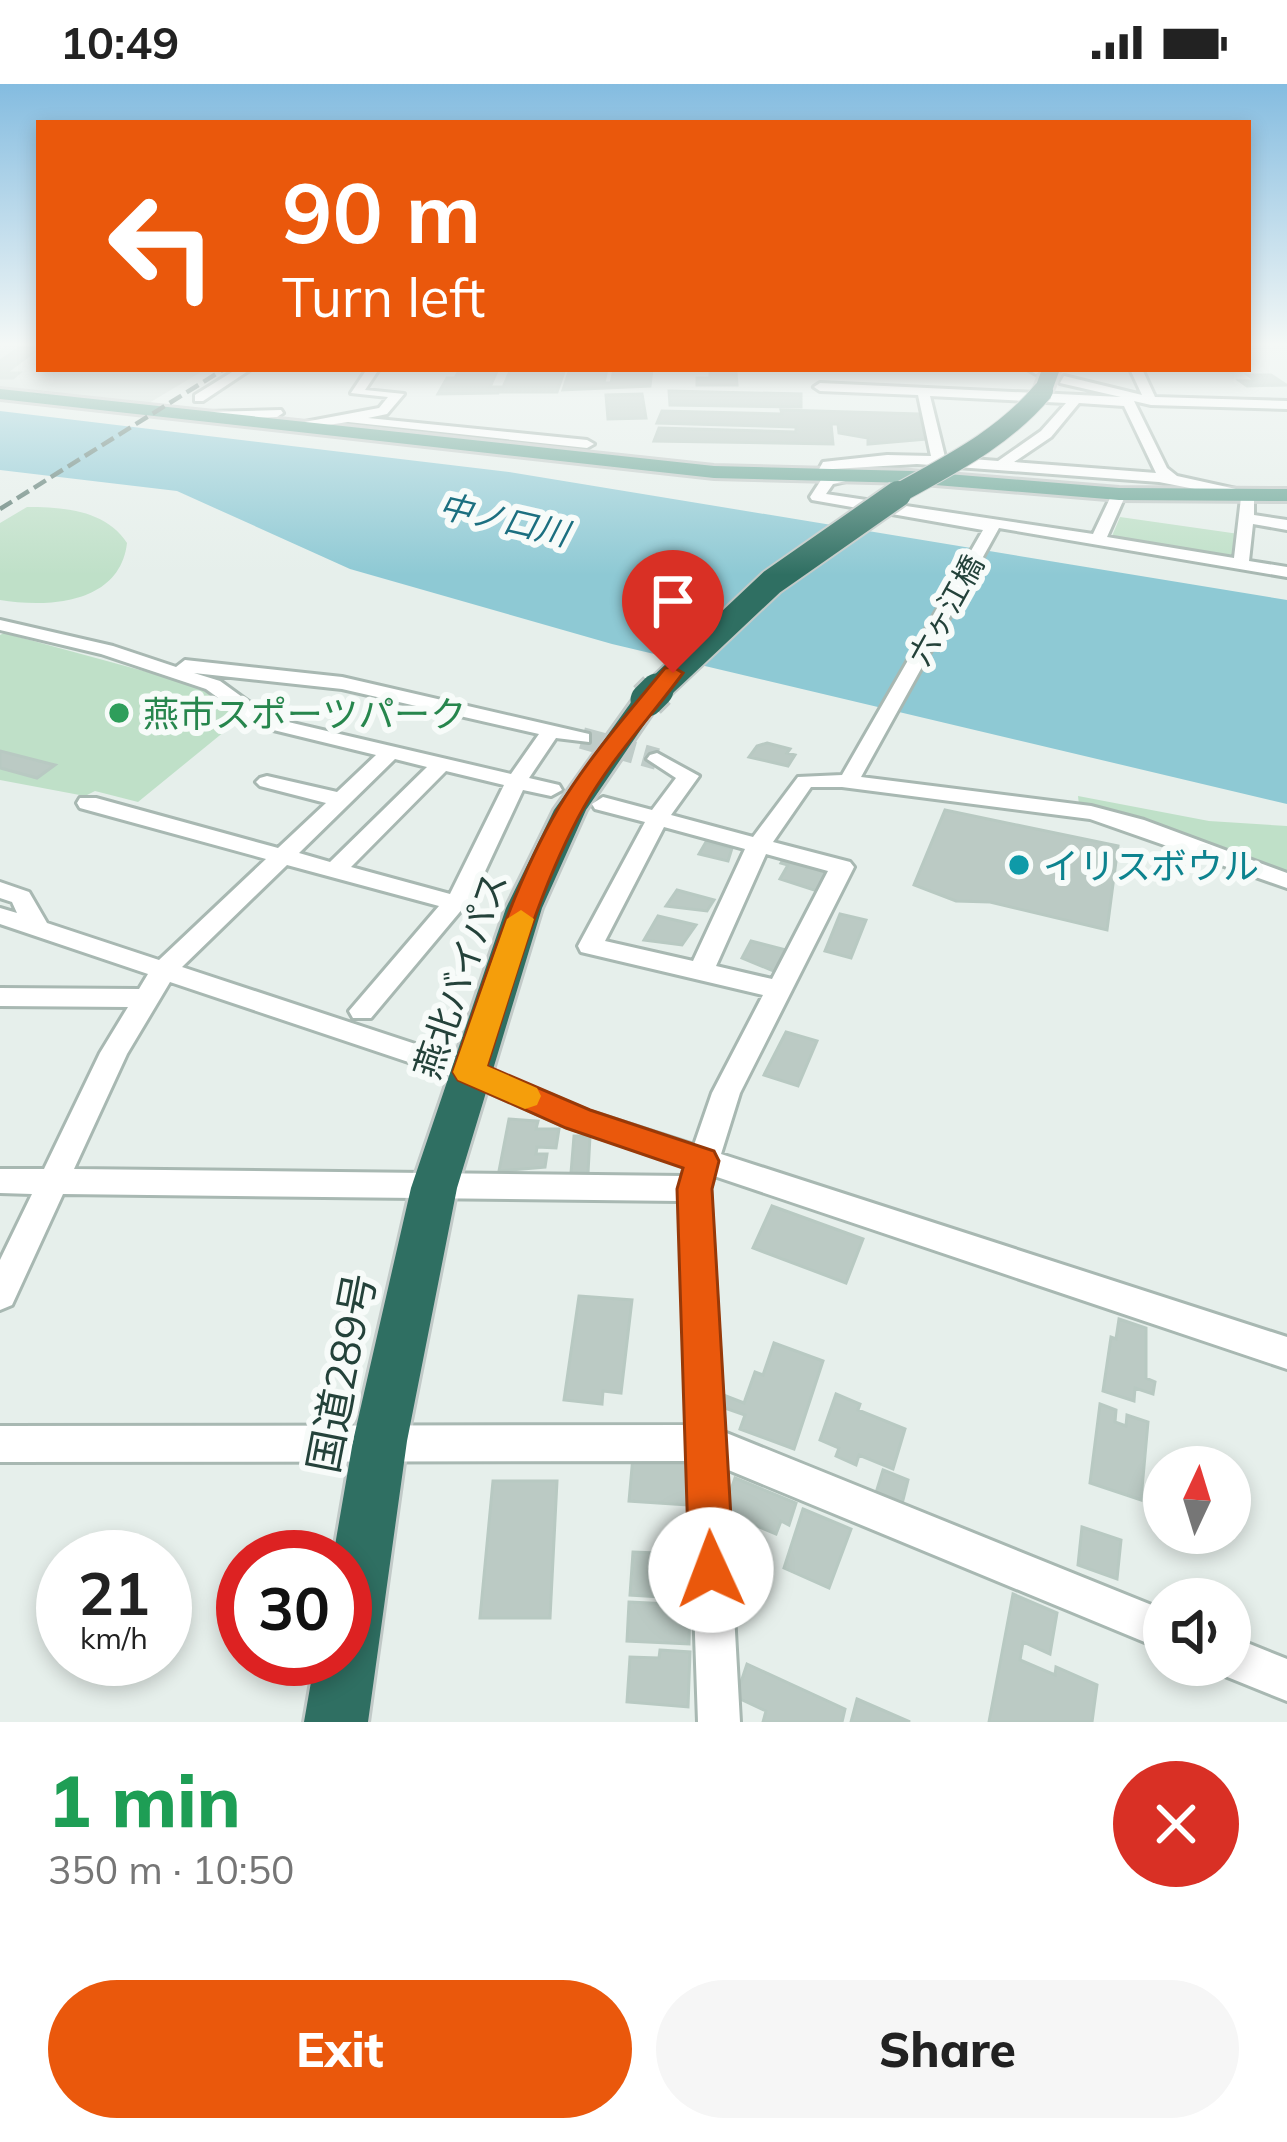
<!DOCTYPE html>
<meta charset="utf-8">
<style>
body{margin:0;font-family:Mulish,"Noto Sans JP",sans-serif;background:#f6f6f6;color:#222;height:100vh;display:flex;flex-direction:column;font-size:45px;white-space:nowrap}
*{box-sizing:border-box;margin:0}
p{font-size:39px;color:#767676}
.icon{flex:none;width:66px;height:66px;fill:none;stroke:currentColor;stroke-width:2;stroke-linecap:round;stroke-linejoin:round}
.map{position:relative;height:1638px;overflow:hidden}
.side{display:flex;flex-direction:column;background:#fff;flex:1}
.side>*{flex:none}
.banner{position:absolute;left:36px;top:36px;width:1215px;height:252px;border-radius:0px;box-shadow:0 6px 18px #0003;background:#ea580c;color:#fff;overflow:hidden}
.needle{width:78px;rotate:4deg}
.controls{position:absolute;left:1143px;top:1362px;display:grid;gap:24px}
.controls a{display:grid;place-items:center;width:108px;height:108px;border-radius:50%;background:#fff;box-shadow:0 6px 18px #0003;font-size:60px}
.speed{position:absolute;left:36px;top:1446px;display:flex;gap:24px;font-size:60px;font-weight:700;text-align:center}
.speed>*{display:grid;place-content:center;width:156px;height:156px;border-radius:50%;background:#fff;box-shadow:0 6px 18px #0003;line-height:1}
.speed small{font-size:30px;font-weight:400}
.speed .limit{border:18px solid #d22;background:#fff;color:#111}
.pin{position:absolute;display:grid;place-items:center;width:102px;height:102px;color:#fff;margin:-123px -51px;border-radius:50% 50% 50% 0;rotate:-45deg;box-shadow:0 0 12px #0007}
.pin .icon{rotate:45deg}
.me{position:absolute;width:132px;margin:-66px;rotate:358deg;stroke-linejoin:round;filter:drop-shadow(0 0 9px #0008)}
.turn{display:flex;align-items:center;gap:42px;height:252px;padding:0 48px;font-size:54px}
.turn .icon{width:156px;height:156px;stroke-width:2.5}
.turn b{display:block;font-size:84px;line-height:102px}
.round{display:grid;place-items:center;flex:none;width:126px;height:126px;border-radius:63px;background:#f6f6f6}
.overview{display:flex;align-items:center;justify-content:space-between;height:204px;padding:0 48px}
h1{font-size:72px;font-weight:800;line-height:90px;color:#1e9e55}
.button{display:flex;gap:24px;margin-top:auto;padding:24px 48px}
.button a{flex:1;height:138px;border-radius:72px;background:#ea580c;color:#fff;font-size:48px;font-weight:800;line-height:138px;text-align:center}
.button a+a{background:#f6f6f6;color:#222}
.status{display:flex;justify-content:space-between;align-items:center;height:84px;padding:0 60px;background:#fff;direction:ltr}
.status svg{height:33px;fill:currentColor}
.map>svg:first-child{display:block}
</style>
<div class="status"><b>10:49</b><svg viewBox="0 0 49 12"><path d="M0 12V9h3v3zM5 12V6h3v6zM10 12V3h3v9zM15 12V0h3v12zM26 1h20v11H26zM47 4h2v5h-2z"/></svg></div>
<div class="map">
<svg width="1287" height="1638" viewBox="0 0 1287 1638">
<rect width="100%" height="100%" fill="#e6efeb"/>
<path fill="#d4dfda" d="M5 262H39V285H206L149 319 0 305V267Z"/>
<path fill="#bfe0c8" d="M27 423C63 423 106 426 127 459 120 520 48 524 0 516V439Z
M1120 433 1239 450 1234 472 1112 452Z
M4 549 195 601 214 608 241 634 138 718 95 707 85 712 0 696V551Z
M1078 712 1209 737 1287 742V789L1079 721Z"/>
<path fill="#8ec9d4" d="M0 327 509 388 1287 516V720L612 560 350 485 177 407 0 386Z"/>
<path fill="#bbcac4" stroke="#b8c9c2" stroke-width="3" d="M22 262 39 264 5 289H19L13 294H0V277Z
M460 285H498L490 303H501L498 309 438 310 447 294H455Z
M511 285H565L557 308H501Z
M570 285H607L604 299H611L614 285H652L650 302 563 306Z
M710 285 736 288 737 301H697V294H710Z
M1248 291H1271L1286 301 1247 302 1240 297H1256Z
M669 307 801 310V323L670 321Z
M642 310 646 334 608 335 606 311Z
M781 326 919 330 928 355 868 360V354L839 349 838 340H831L833 360 654 357 659 344 796 348V343L657 339 662 327 782 330Z
M767 659 790 665 787 669 795 671 788 682 749 673 757 662Z
M0 667 55 681 37 694 0 684Z
M945 726 1118 762 1107 846 990 818 956 817 914 801Z
M706 758 732 764 728 777 699 770Z
M784 774 828 786 817 807 780 795 788 781 781 779Z
M677 806 714 816 707 827 666 822Z
M840 830 866 836 851 874 825 867Z
M658 832 696 841 682 861 644 856Z
M751 857 786 866 776 888 742 874Z
M786 948 817 957 798 1002 764 991Z
M509 1035 538 1037 536 1045H559L556 1064 537 1063 536 1070H547L545 1083 499 1087Z
M574 1052H590L588 1089H571Z
M772 1122 863 1155 846 1199 753 1164Z
M579 1212 632 1216 621 1309 603 1307 602 1320 564 1316Z
M1119 1235 1146 1244V1294L1155 1298 1153 1310 1135 1304 1134 1317 1103 1307 1111 1253 1116 1255Z
M774 1259 823 1277 794 1365 740 1345 745 1331 722 1323 726 1312 744 1319 755 1288 763 1291Z
M836 1310 860 1320 858 1326 905 1345 893 1385 859 1371 856 1381 836 1372 839 1364 820 1356Z
M1100 1320 1116 1326 1115 1338 1126 1342 1127 1331 1148 1338 1141 1416 1090 1399Z
M633 1372 689 1376 687 1421 629 1417Z
M883 1386 908 1396 902 1420 876 1409Z
M735 1394 796 1419 789 1441 781 1437 776 1450 752 1440 750 1446 731 1438 734 1430 724 1426Z
M493 1397H557L550 1534H480Z
M803 1425 851 1445 829 1504 784 1484Z
M1082 1443 1121 1456 1117 1495 1078 1481Z
M633 1468 680 1470 679 1479 687 1480 686 1496H678L677 1514 630 1511Z
M1013 1510 1057 1529 1050 1570 1023 1558 1020 1576 1055 1591 1056 1583 1097 1601 1092 1638H989Z
M629 1518 690 1521 689 1560 627 1557Z
M660 1566 690 1568 688 1623 627 1618 630 1573 659 1574Z
M747 1580 845 1625 842 1638H763L766 1627 736 1613Z
M857 1615 910 1638H851Z"/>
<g fill="none" stroke-linecap="round" stroke-linejoin="round">
<path stroke="#bfccc8" stroke-width="22" stroke-dasharray="22 10" stroke-linecap="butt" d="M582 654 657 675"/>
<defs>
<path id="minor" d="M237 285H251L203 317H195V311Z
M367 285H379L365 306 404 310 387 330 368 334 587 356 594 360 587 364 348 338 294 346V340L379 324 388 313 351 309Z
M1027 285H1041L1042 286 1036 290Z
M1130 285H1142L1155 313 1287 317V325L1151 321 1134 317 1167 384 1177 392 1254 409V431L1287 436V446L1253 440 1249 477 1287 483V493L999 444 861 693 1091 722 1144 736 1287 789V804L1090 735 842 703H811L773 758 850 778 854 783 740 1009 721 1070 1287 1253V1285L714 1092 710 1105 724 1348 1164 1526V1566L726 1385 740 1638H698L689 1377 0 1378V1342L688 1341 680 1117 63 1110 12 1221 0 1226V1176L32 1110 0 1109V1085H44L100 969 128 923 0 922V904L139 905 148 890 0 840V824L17 829 12 818 0 814V798L29 808 47 839 159 876 266 775 80 724 77 719 80 714H96L278 764 326 719 260 702 256 698 260 694 267 692 337 708 376 671 257 642 206 605 101 570 0 546V536L113 562 176 583 185 576 342 593 589 650V658L556 654 529 694 559 701 562 706 551 712 523 706 474 811 371 934H353L349 927 439 822 287 781 182 883 479 981 588 1027 694 1061 712 1009 763 911 581 868 578 862 645 738 595 725 592 720 603 713 652 726 676 694 647 675 650 671 657 669 699 692 671 731 753 753 798 693 842 691 983 446 812 416 810 413 823 393 817 389 823 378 887 371 931 372 918 311 820 307 814 303 820 299 1121 313 1060 299 1064 292 1142 311ZM930 312 1066 319 1041 347 998 377 945 373ZM1079 319 1124 322 1156 389 1014 378 1051 353ZM917 380 1159 398 1241 414 1234 474 1107 453 1126 410 1119 406 1112 410 1093 450 826 410 833 400 850 396 830 391 833 385ZM194 589 342 605 539 650 511 690 271 634 220 597ZM395 675 427 683 330 778 299 769ZM446 687 504 701 450 810 351 783ZM664 743 745 765 693 877 605 857ZM766 770 828 787 772 895 716 882ZM170 898 459 995 568 1043 687 1083 684 1092 74 1085 127 970Z
M281 326 283 329 277 333 207 336 201 332 207 328Z
M1230 1552 1287 1575V1617L1215 1588 1213 1581H1230Z"/>
<path id="major" d="M0 305 714 382 911 387 1119 404 1287 405V417L1119 416 911 399 714 394 0 315Z"/>
<path id="highway" d="M1042 285H1060L1052 307 1043 312 1034 307Z
M647 607 661 616 586 726 542 824 457 1104 407 1357 368 1638H304L315 1575H345V1473H333L353 1357 411 1104 506 824 554 726 637 610Z"/>
</defs>
<use href="#minor" stroke="#a8b8b2" stroke-width="6"/>
<use href="#major" stroke="#c2cac8" stroke-width="6"/>
<use href="#highway" stroke="#c2cac8" stroke-width="6"/>
<use href="#minor" fill="#fff" fill-rule="evenodd"/>
<use href="#major" fill="#6aa596" fill-rule="evenodd"/>
<use href="#highway" fill="#2f6f62" fill-rule="evenodd"/>
<path stroke="#5f7d75" stroke-width="4.5" stroke-dasharray="14 6" stroke-linecap="butt" d="M0 425 224 285"/>
<defs>
<path id="highway-bridge-far2" d="M892 413C947 382 1002 356 1043 307"/>
<path id="highway-bridge-far1" d="M654 609 772 498 898 410"/>
<path id="highway-bridge" d="M647 616 657 606"/>
</defs>
<use href="#highway-bridge-far2" stroke="#c2cac8" stroke-width="22" stroke-linecap="butt"/>
<use href="#highway-bridge-far1" stroke="#c2cac8" stroke-width="30" stroke-linecap="butt"/>
<use href="#highway-bridge" stroke="#c2cac8" stroke-width="39" stroke-linecap="butt"/>
<use href="#highway-bridge-far2" stroke="#2f6f62" stroke-width="20"/>
<use href="#highway-bridge-far1" stroke="#2f6f62" stroke-width="26"/>
<use href="#highway-bridge" stroke="#2f6f62" stroke-width="33"/>
</g>
<linearGradient id="sky" x2="0" y2="1"><stop stop-color="#84bce0"/><stop offset="0.53" stop-color="#f4f8f6"/><stop offset="1" stop-color="#f4f8f6" stop-opacity="0"/></linearGradient>
<rect width="1287" height="491" fill="url(#sky)"/>
<path fill="#ea580c" stroke="#983908" stroke-width="3" d="M673 583 683 589C650 634 612 674 584 723 539 803 515 895 487 982L590 1026 714 1067 719 1077 712 1105 734 1486 727 1502 711 1509 695 1502 689 1486 677 1105 683 1084 566 1044 458 996 453 988C484 899 511 805 559 723 589 673 628 629 665 584Z"/>
<path fill="#f59e0b" d="M521 826 534 835 487 982 537 1004 541 1012 537 1021 525 1025 458 996 453 988 507 835Z"/>
<circle fill="#2e9e5b" stroke="#f7fbf9" stroke-width="4.5" cx="119" cy="629" r="12"/>
<circle fill="#0f9aa8" stroke="#f7fbf9" stroke-width="4.5" cx="1019" cy="781" r="12"/>
<g text-anchor="middle" dominant-baseline="central" stroke-width="12" stroke-linejoin="round" paint-order="stroke">
<g font-size="30" fill="#24423a" stroke="#f7fbf9">
<text transform="translate(946 526) rotate(-61)">六ヶ江橋</text>
</g>
<g font-size="33" font-style="italic" fill="#1c6f80" stroke="#f7fbf9">
<text transform="translate(504 435) rotate(13)">中ノ口川</text>
</g>
<g font-size="36" fill="#27864d" stroke="#f7fbf9" text-anchor="start">
<text x="143" y="629">燕市スポーツパーク</text>
</g>
<g font-size="36" fill="#0d838f" stroke="#f7fbf9" text-anchor="start">
<text x="1043" y="781">イリスボウル</text>
</g>
<g font-size="36" fill="#24423a" stroke="#f7fbf9">
<text transform="translate(460 891) rotate(-71)">燕北バイパス</text>
</g>
<g font-size="42" fill="#24423a" stroke="#f7fbf9">
<text transform="translate(341 1289) rotate(-79)">国道289号</text>
</g>
</g>
</svg>
<div class="controls">
<a><svg class="needle" viewBox="-14 -14 28 28"><path d="M0-13l5 13h-10z" fill="#e53935"/><path d="M0 13l5-13h-10z" fill="#767676"/></svg></a>
<a><svg class="icon" aria-label="sound" viewBox="0 0 24 24"><path d="M4 9h4l5-4v14l-5-4H4zM17 9q2 3 0 6"/></svg></a>
</div>
<div class="speed"><div>21<small>km/h</small></div><div class="limit">30</div></div>
<div class="pin" style="left:673px;top:589px;background:#d93025"><svg class="icon" aria-label="arrive" viewBox="0 0 24 24"><path d="M6 21V4h12l-3 4 3 4H6"/></svg></div>
<svg class="me" style="left:711px;top:1486px" viewBox="-20 -20 40 40"><circle r="19" fill="#fff"/><path d="M0-13L10 11 0 6-10 11z" fill="#ea580c"/></svg>
<div class="banner">
<div class="turn"><svg class="icon" aria-label="left" viewBox="0 0 24 24"><path d="M17 20v-9H6M10 6l-5 5 5 5"/></svg><div><b>90 m</b>Turn left</div></div>
</div>
</div>
<section class="side">
<div class="overview"><div><h1>1 min</h1><p>350 m · 10:50</p></div><a class="round" style="background:#d93025;color:#fff"><svg class="icon" aria-label="close" viewBox="0 0 24 24"><path d="M6 6l12 12M18 6L6 18"/></svg></a></div>
<div class="button"><a>Exit</a><a>Share</a></div>
</section>
